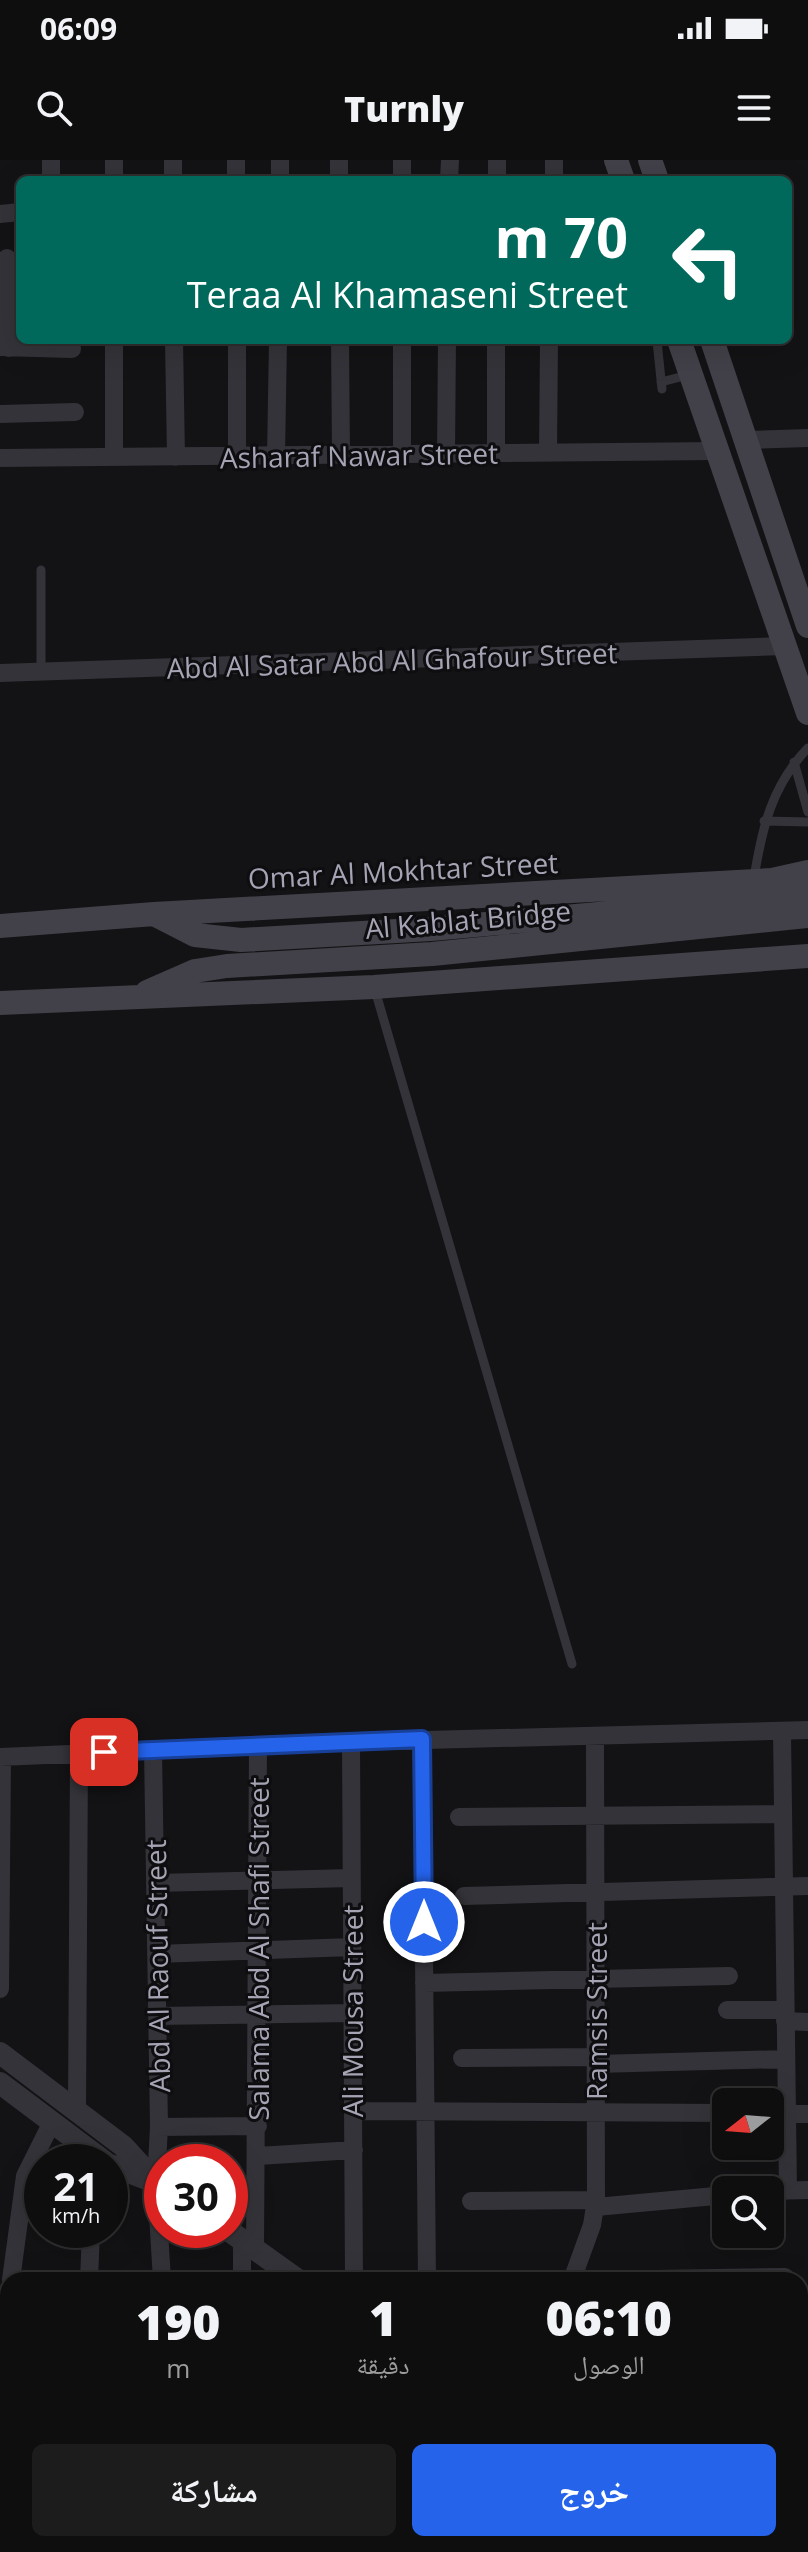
<!DOCTYPE html>
<html lang="ar">
<meta charset="utf-8">
<style>
body{margin:0;font-family:"Open Sans","Noto Naskh Arabic",sans-serif;background:#1c1c1d;color:#f1f3f6;direction:rtl;height:100vh;display:flex;flex-direction:column;font-size:30px;white-space:nowrap}
*{box-sizing:border-box;margin:0}
p{font-size:26px;color:#9b9c9e}
.icon{flex:none;width:44px;height:44px;fill:none;stroke:currentColor;stroke-width:2;stroke-linecap:round;stroke-linejoin:round}
.map{position:relative;flex:1;overflow:hidden;direction:ltr}
.sheet{position:absolute;left:0px;top:2112px;width:808px;height:280px;display:flex;flex-direction:column;background:#0e0e0f;border-radius:24px 24px 0 0;box-shadow:0 8px 32px #0002,0 0 0 2px #2e2e2f;direction:rtl}
.sheet>*{flex:none}
.hud{position:absolute;left:16px;top:16px;width:776px;height:168px;border-radius:12px;box-shadow:0 8px 32px #0002,0 0 0 2px #2e2e2f;direction:rtl;background:#00695c;color:#fff;overflow:hidden}
.needle{width:52px;rotate:253deg}
.tools{position:absolute;left:712px;top:1928px;display:grid;gap:16px}
.tools a{display:grid;place-items:center;width:72px;height:72px;border-radius:12px;background:#0e0e0f;box-shadow:0 8px 32px #0002,0 0 0 2px #2e2e2f;font-size:40px}
.speed{position:absolute;left:24px;top:1984px;display:flex;gap:16px;font-size:40px;font-weight:700;text-align:center}
.speed>*{display:grid;place-content:center;width:104px;height:104px;border-radius:50%;background:#0e0e0f;box-shadow:0 8px 32px #0002,0 0 0 2px #2e2e2f;line-height:1}
.speed small{font-size:20px;font-weight:400}
.speed .limit{border:12px solid #d22;background:#fff;color:#111}
.pin{position:absolute;display:grid;place-items:center;width:68px;height:68px;color:#fff;margin:-34px;border-radius:16px;box-shadow:0 4px 12px #0006}
.me{position:absolute;width:88px;margin:-44px;rotate:0deg;stroke-linejoin:round;filter:drop-shadow(0 0 6px #0008)}
.turn{display:flex;align-items:center;gap:28px;height:168px;padding:0 32px;font-size:36px}
.turn .icon{width:104px;height:104px;stroke-width:2.5}
.turn b{display:block;font-size:56px;line-height:68px}
.eta{display:flex;justify-content:space-evenly;align-items:center;height:136px;text-align:center}
.eta b{font-size:48px;font-weight:800;line-height:56px}
.button{display:flex;gap:16px;margin-top:auto;padding:16px 32px}
.button a{flex:1;height:92px;border-radius:12px;background:#2563eb;color:#fff;font-size:32px;font-weight:800;line-height:92px;text-align:center}
.button a+a{background:#1c1c1d;color:#f1f3f6}
.status{display:flex;justify-content:space-between;align-items:center;height:56px;padding:0 40px;background:#0e0e0f;direction:ltr}
.status svg{height:22px;fill:currentColor}
header{display:flex;justify-content:space-between;align-items:center;height:104px;padding:0 32px;background:#0e0e0f;font-size:36px;font-weight:800}
.map>svg:first-child{display:block}
</style>
<div class="status"><b>06:09</b><svg viewBox="0 0 49 12"><path d="M0 12V9h3v3zM5 12V6h3v6zM10 12V3h3v9zM15 12V0h3v12zM26 1h20v11H26zM47 4h2v5h-2z"/></svg></div>
<header><svg class="icon" aria-label="menu" viewBox="0 0 24 24"><path d="M4 6h16M4 12h16M4 18h16"/></svg>Turnly<svg class="icon" aria-label="search" viewBox="0 0 24 24"><circle cx="10" cy="10" r="6"/><path d="M15 15l6 6"/></svg></header>
<div class="map">
<svg width="808" height="2392" viewBox="0 0 808 2392">
<rect width="100%" height="100%" fill="#131214"/>
<g fill="none" stroke-linecap="round" stroke-linejoin="round">
<path stroke="#343339" stroke-width="9" d="M657 181 662 229
M661 222 688 215
M41 512V410
M794 602 808 652
M764 661 808 662
M754 718C762 668 772 625 808 588
M375 830 572 1504"/>
<path stroke="#343339" stroke-width="18" d="M51 0V20
M173 0V20
M236 0V20
M339 0V20
M402 0V20
M114 20V0
M280 20V0
M449 20 450 0
M497 20V0
M554 20V0
M0 54 20 52
M7 98 9 188
M174 180 176 297
M237 180V296
M340 180 341 295
M402 180V294
M0 187 72 189
M0 254 75 252
M746 280 808 278
M496 293V180
M548 293 549 180
M446 294 447 180
M276 296 278 180
M114 297V180
M0 298 718 291
M0 513 785 486
M782 1572 788 2030
M422 1579 427 2120
M351 1582 354 2120
M153 1590 159 1967 156 2022 162 2120
M0 1597 351 1582 808 1570
M459 1657 782 1654
M155 1723 351 1718
M464 1736 808 1726
M156 1794 352 1787
M424 1823 729 1816
M0 1829 2 1597
M727 1850H785
M157 1856 352 1853
M785 1861 808 1862
M462 1898 596 1897
M596 1904 786 1899
M77 1951 79 1593
M353 1951 726 1953
M770 1954H808
M159 1967 258 1966
M258 1996 354 1990
M770 2031 808 2030
M471 2041 596 2040
M596 2047 726 2035
M242 2079V2120
M255 2089 258 1585
M11 2120 25 2016 52 1962
M89 2120 91 2070
M572 2120 592 2065 596 2040 595 1577
M592 2120 785 2117
M800 2169H808
M0 2190 8 2189
M800 2249H808
M0 2257H8
M0 2330 8 2331
M800 2370H808
M82 2392 83 2384
M162 2392V2384
M275 2392 276 2384
M361 2392V2384
M437 2392 481 2391
M521 2392 522 2384
M589 2392 590 2384
M740 2392V2384"/>
<path stroke="#343339" stroke-width="22" d="M0 1893 123 1986 156 2022
M0 1923 105 2002
M110 2005 157 2023
M228 2070 298 2120
M643 2384 653 2392"/>
<path stroke="#424149" stroke-width="24" d="M616 0 623 20
M650 0 657 20
M679 180 808 553
M712 180 808 466
M154 754 195 775 241 780 431 769 808 735
M0 766 154 754 772 720 808 712
M147 832 195 811 227 806 432 794 808 756
M0 843 374 827 808 796"/>
</g>
<g fill="none" stroke-linecap="round" stroke-linejoin="round">
<defs>
<path id="route" d="M104 1592 422 1579 424 1762"/>
</defs>
<use href="#route" stroke="#184099" stroke-width="20"/>
<use href="#route" stroke="#2563eb" stroke-width="14"/>
</g>
<g text-anchor="middle" dominant-baseline="central" stroke-width="6" stroke-linejoin="round" paint-order="stroke">
<g font-size="28" fill="#a4a4b4" stroke="#0e0d0f">
<text transform="translate(359 295) rotate(-1)">Asharaf Nawar Street</text>
<text transform="translate(392 500) rotate(-2)">Abd Al Satar Abd Al Ghafour Street</text>
<text transform="translate(403 710) rotate(-3)">Omar Al Mokhtar Street</text>
<text transform="translate(468 759) rotate(-5)">Al Kablat Bridge</text>
<text transform="translate(258 1789) rotate(-90)">Salama Abd Al Shafi Street</text>
<text transform="translate(157 1806) rotate(-91)">Abd Al Raouf Street</text>
<text transform="translate(352 1851) rotate(-90)">Ali Mousa Street</text>
<text transform="translate(596 1851) rotate(-90)">Ramsis Street</text>
</g>
</g>
</svg>
<div class="tools">
<a><svg class="needle" viewBox="-14 -14 28 28"><path d="M0-13l5 13h-10z" fill="#e53935"/><path d="M0 13l5-13h-10z" fill="#9b9c9e"/></svg></a>
<a><svg class="icon" aria-label="search" viewBox="0 0 24 24"><circle cx="10" cy="10" r="6"/><path d="M15 15l6 6"/></svg></a>
</div>
<div class="speed"><div>21<small>km/h</small></div><div class="limit">30</div></div>
<div class="pin" style="left:104px;top:1592px;background:#d93025"><svg class="icon" aria-label="arrive" viewBox="0 0 24 24"><path d="M6 21V4h12l-3 4 3 4H6"/></svg></div>
<svg class="me" style="left:424px;top:1762px" viewBox="-20 -20 40 40"><circle r="17" fill="#2563eb" stroke="#fff" stroke-width="3"/><path d="M0-11L8 9 0 5-8 9z" fill="#fff"/></svg>
<div class="hud">
<div class="turn"><svg class="icon" aria-label="left" viewBox="0 0 24 24"><path d="M17 20v-9H6M10 6l-5 5 5 5"/></svg><div><b>70 m</b>Teraa Al Khamaseni Street</div></div>
</div>
<section class="sheet">
<div class="eta">
<div><b>06:10</b><p>الوصول</p></div>
<div><b>1</b><p>دقيقة</p></div>
<div><b>190</b><p>m</p></div>
</div>
<div class="button"><a>خروج</a><a>مشاركة</a></div>
</section>
</div>
